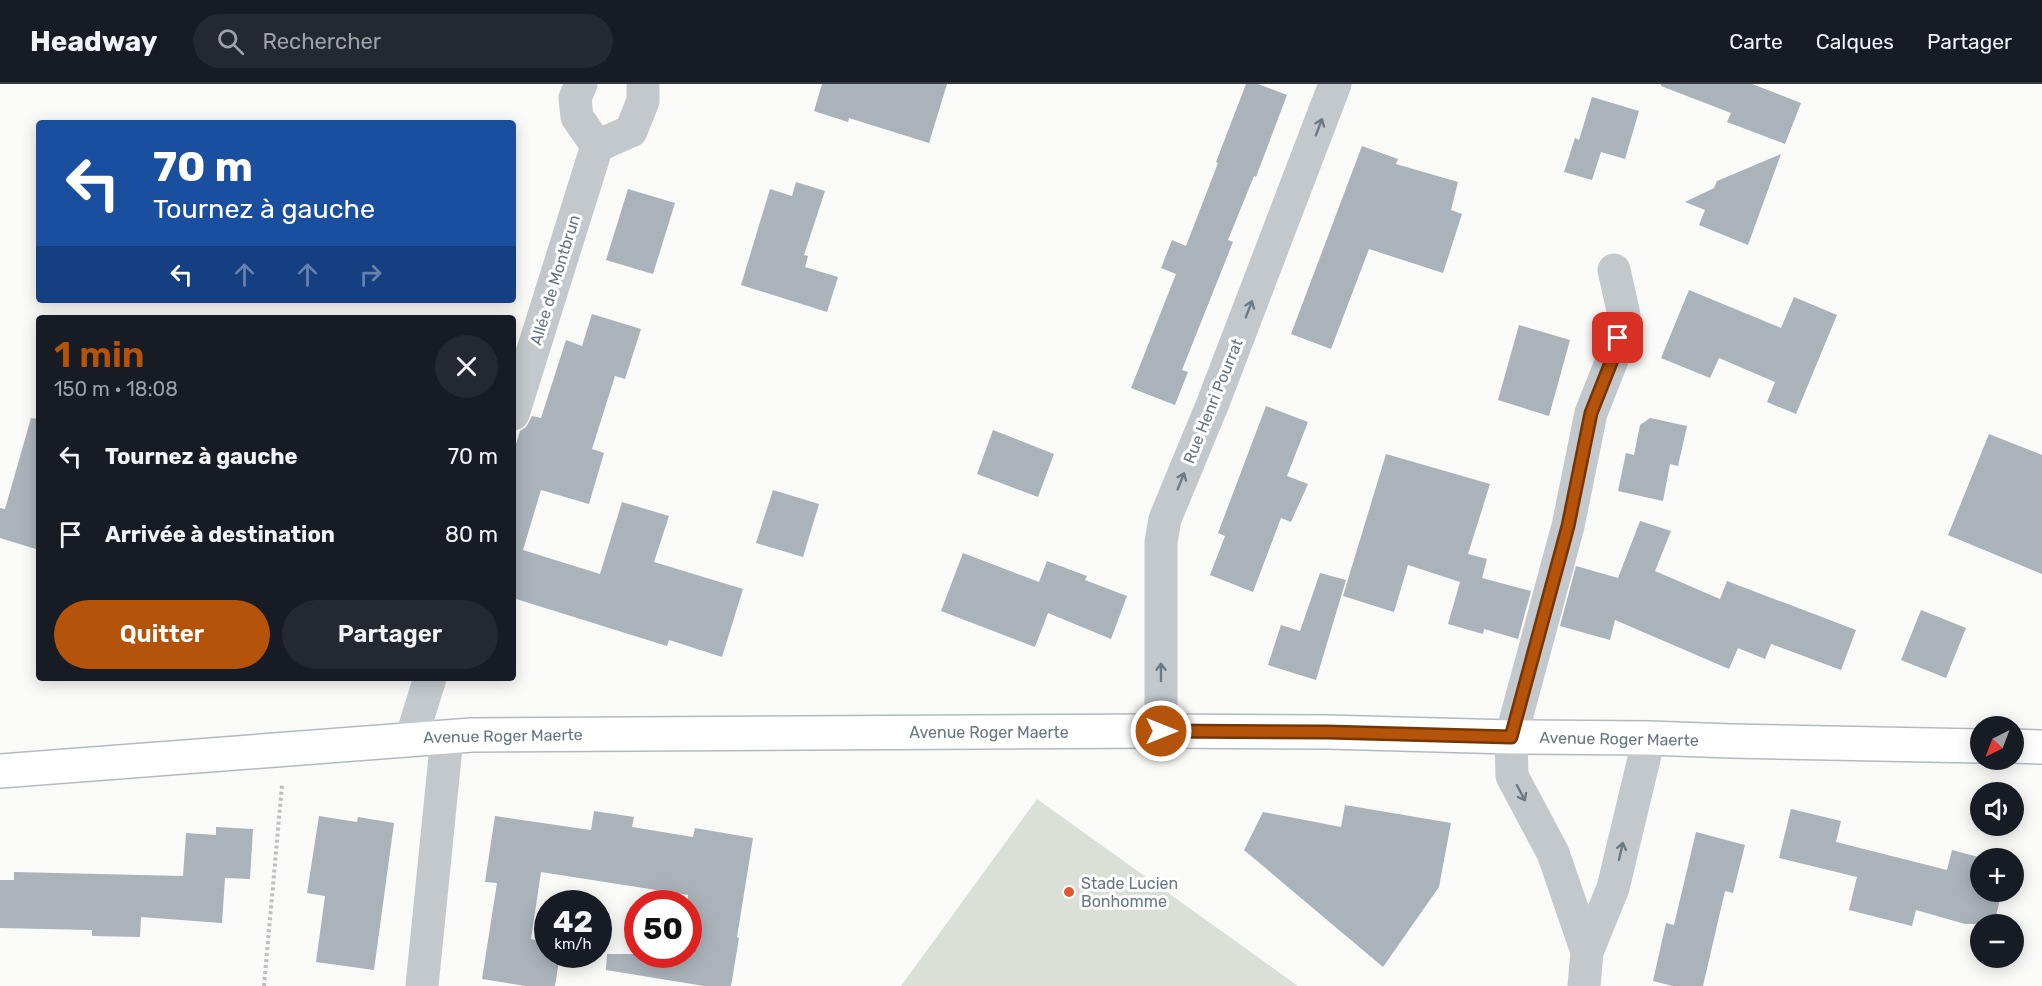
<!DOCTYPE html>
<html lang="fr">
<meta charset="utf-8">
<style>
body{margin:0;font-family:Rubik,sans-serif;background:#242831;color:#f1f3f6;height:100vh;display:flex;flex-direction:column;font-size:22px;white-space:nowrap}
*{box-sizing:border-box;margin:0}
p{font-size:20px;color:#9ea1a6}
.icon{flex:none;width:33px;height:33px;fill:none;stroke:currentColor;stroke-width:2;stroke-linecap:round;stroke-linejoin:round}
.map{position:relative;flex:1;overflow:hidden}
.drawer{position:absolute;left:36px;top:231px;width:480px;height:366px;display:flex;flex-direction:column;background:#171b24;border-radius:6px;box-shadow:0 3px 15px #0003}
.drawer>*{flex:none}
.guide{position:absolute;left:36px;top:36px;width:480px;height:183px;border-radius:6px;box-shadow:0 3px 15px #0003;background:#1a4fa0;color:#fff;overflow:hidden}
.needle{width:39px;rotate:222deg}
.fabs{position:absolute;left:1970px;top:632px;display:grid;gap:12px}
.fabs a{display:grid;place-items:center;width:54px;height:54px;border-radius:50%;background:#171b24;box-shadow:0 3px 15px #0003;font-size:30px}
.speed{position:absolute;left:534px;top:806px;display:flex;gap:12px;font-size:30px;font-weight:700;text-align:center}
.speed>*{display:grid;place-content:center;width:78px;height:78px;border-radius:50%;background:#171b24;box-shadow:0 3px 15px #0003;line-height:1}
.speed small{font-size:15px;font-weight:400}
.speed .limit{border:9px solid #d22;background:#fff;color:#111}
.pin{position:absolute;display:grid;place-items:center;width:51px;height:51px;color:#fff;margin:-26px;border-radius:12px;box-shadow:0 3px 9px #0006}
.me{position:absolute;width:66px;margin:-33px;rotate:90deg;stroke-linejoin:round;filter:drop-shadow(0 0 4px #0008)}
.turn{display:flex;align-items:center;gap:21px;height:126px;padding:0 18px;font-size:27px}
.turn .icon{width:78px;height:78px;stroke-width:2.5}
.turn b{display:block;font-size:42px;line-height:51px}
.lanes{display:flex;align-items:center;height:57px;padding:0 18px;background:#0003;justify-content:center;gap:30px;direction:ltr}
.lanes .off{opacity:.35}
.round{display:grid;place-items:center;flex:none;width:63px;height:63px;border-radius:32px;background:#242831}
.summary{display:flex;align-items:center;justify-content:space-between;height:102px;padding:0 18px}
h1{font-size:36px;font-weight:600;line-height:45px;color:#b45309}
.primary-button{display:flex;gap:12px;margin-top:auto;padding:12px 18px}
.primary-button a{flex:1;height:69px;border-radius:36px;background:#b45309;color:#fff;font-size:24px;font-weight:600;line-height:69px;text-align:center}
.primary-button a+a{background:#242831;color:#f1f3f6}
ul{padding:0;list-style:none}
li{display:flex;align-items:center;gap:18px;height:78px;padding:0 18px}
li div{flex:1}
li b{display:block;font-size:22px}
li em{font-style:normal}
header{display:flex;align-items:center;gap:36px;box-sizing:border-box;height:84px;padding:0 30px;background:#171b24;border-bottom:2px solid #363941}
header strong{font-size:28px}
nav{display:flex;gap:33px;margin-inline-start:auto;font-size:21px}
.search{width:420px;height:54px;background:#242831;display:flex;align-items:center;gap:15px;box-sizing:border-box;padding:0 21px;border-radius:33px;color:#9ea1a6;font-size:22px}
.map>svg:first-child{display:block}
</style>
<header>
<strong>Headway</strong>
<div class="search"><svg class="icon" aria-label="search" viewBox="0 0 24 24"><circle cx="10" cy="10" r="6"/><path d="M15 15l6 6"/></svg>Rechercher</div>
<nav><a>Carte</a><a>Calques</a><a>Partager</a></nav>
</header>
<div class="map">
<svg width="2042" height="902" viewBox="0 0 2042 902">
<rect width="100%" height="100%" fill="#fafaf8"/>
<path fill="#dadfd7" d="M1037 715 1298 902H901Z"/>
<path fill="#aab3b9" d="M822 0H947L929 59 849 34 848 38 814 27Z
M1246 0H1258L1287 11 1256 93 1254 92 1228 156 1233 158 1182 286 1188 288 1175 321 1131 304 1176 190 1161 184 1172 156 1186 162 1218 79 1216 78Z
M1661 0H1752L1801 19 1785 60 1727 38 1731 29 1661 2Z
M1592 13 1639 27 1625 75 1601 68 1592 96 1564 88 1575 54 1579 56Z
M1362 62 1398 75 1396 80 1458 98 1451 126 1462 130 1443 189 1369 165 1331 265 1291 250Z
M1781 70 1748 161 1699 141 1705 126 1685 118 1714 104 1717 97Z
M796 98 825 107 804 171 808 172 805 183 838 193 827 228 741 201 770 105 792 112Z
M628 105 675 119 653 190 606 176Z
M1689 206 1781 244 1794 213 1837 231 1796 330 1767 318 1775 298 1719 274 1710 294 1661 274Z
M592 230 641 245 625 295 615 292 592 365 604 369 589 420 541 406 523 466 600 490 622 418 669 432 654 478 743 505 722 573 669 556 667 562 513 514V370L520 347 526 343 532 332 541 334 566 256 582 262Z
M1519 241 1570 256 1549 332 1498 316Z
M1266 322 1308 338 1287 392 1308 400 1291 438 1281 434 1253 508 1210 491 1225 452 1218 449Z
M31 334 39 335V466L0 454V424L5 425Z
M1650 334 1687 342 1678 382 1670 380 1663 417 1618 407 1626 369 1634 371 1640 341Z
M993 346 1054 370 1038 413 977 390Z
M1989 350 2042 371V490L1948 451Z
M1386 370 1490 400 1468 470 1487 475 1482 494 1531 507 1518 555 1484 545 1483 550 1448 540 1460 498 1408 481 1394 528 1343 512Z
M773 406 819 420 803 473 756 459Z
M1640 437 1671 447 1655 487 1720 515 1727 497 1856 546 1841 586 1771 560 1765 575 1738 564 1729 585 1615 536 1610 556 1560 542 1576 482 1618 494Z
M963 469 1039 498 1047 477 1087 492 1085 496 1127 512 1111 555 1048 529 1035 563 941 527Z
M1320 489 1346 496 1316 596 1268 581 1281 541 1300 547Z
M1921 526 1966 544 1946 594 1901 576Z
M1345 721 1451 739 1439 803 1383 883 1244 766 1263 728 1341 743Z
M1791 725 1841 737 1836 758 1947 786 1952 766 1982 774H1980V807H2002L1994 840H1965L1916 826 1912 842 1849 826 1857 793 1779 774Z
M594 727 634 733 632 743 693 753 695 744 753 754 737 853 739 854 731 902H704L606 886 607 870H688V811L541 788 531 855 548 858V870H560L555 902H526L482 895 497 799 485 798 495 732 591 746Z
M319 732 357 738 358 733 394 739 374 886 316 878 325 812 307 809Z
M216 743 253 745 250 795 225 794 222 839 141 833 140 853 92 852V846L0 844V796H14V788L183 792 186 749 216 751Z
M1696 748 1745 761 1733 809 1725 807 1703 902H1673L1653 897 1666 839 1674 841Z"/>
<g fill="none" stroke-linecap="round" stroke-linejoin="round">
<defs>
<path id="secondary" d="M2013 662 2042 663
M0 687 472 651 1161 647 1327 648 1511 653 1649 654 1731 657 1980 662"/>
</defs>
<use href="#secondary" stroke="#b3babf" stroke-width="36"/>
<path stroke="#bbbfc2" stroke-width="4" stroke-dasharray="3 3" stroke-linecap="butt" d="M264 902 282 701"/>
<path stroke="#c3c8cc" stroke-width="33" d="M581 0 575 14 577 33 597 62
M1614 186 1624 231 1612 276 1591 329 1568 442 1511 653 1512 692 1553 769 1587 868 1613 804 1649 654
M513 330 597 62 631 47 643 17V0
M1161 647V458L1165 435 1213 319 1335 0
M411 655 430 594
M422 902 447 653
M1584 902 1587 868"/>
<use href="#secondary" stroke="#fff" stroke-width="33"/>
</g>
<defs><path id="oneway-shaft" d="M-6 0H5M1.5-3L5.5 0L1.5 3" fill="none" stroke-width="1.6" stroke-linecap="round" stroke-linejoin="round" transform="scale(1.5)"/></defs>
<g stroke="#6a7a87">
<use href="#oneway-shaft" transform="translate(1319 43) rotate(-69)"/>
<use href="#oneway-shaft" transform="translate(1249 225) rotate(-69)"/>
<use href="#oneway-shaft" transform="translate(1181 397) rotate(-68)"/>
<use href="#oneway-shaft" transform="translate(1161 588) rotate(-90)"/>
<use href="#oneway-shaft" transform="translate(1521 709) rotate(62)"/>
<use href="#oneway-shaft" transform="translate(1621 767) rotate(-77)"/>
</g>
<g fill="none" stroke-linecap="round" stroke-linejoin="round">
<defs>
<path id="route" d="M1161 647 1327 648 1511 653 1568 442 1591 329 1612 276 1618 254"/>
</defs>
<use href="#route" stroke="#753606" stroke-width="15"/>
<use href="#route" stroke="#b45309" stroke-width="10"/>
</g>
<circle fill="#e4572e" stroke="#fff" stroke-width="2" cx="1069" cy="808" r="6"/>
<g text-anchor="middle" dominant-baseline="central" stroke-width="6" stroke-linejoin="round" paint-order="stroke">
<g font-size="16" fill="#657683" stroke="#fff">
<text transform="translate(555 196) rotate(-73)">Allée de Montbrun</text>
<text transform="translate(1213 317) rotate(-68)">Rue Henri Pourrat</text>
<text x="989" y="648">Avenue Roger Maerte</text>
<text transform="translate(503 652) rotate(-1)">Avenue Roger Maerte</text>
<text transform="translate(1619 655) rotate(1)">Avenue Roger Maerte</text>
</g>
<g font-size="16" fill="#657683" stroke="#fff" text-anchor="start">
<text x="1081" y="799">Stade Lucien<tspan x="1081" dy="18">Bonhomme</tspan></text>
</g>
</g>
</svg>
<div class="fabs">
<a><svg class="needle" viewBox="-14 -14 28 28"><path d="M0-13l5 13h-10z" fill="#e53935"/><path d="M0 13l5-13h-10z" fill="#9ea1a6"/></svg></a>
<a><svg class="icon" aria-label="sound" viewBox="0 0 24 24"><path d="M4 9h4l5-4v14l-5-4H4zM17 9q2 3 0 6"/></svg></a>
<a>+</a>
<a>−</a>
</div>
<div class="speed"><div>42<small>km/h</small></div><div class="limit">50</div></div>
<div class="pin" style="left:1618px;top:254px;background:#d93025"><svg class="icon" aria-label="arrive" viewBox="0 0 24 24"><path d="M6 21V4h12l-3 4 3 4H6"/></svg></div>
<svg class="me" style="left:1161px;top:647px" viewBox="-20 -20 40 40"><circle r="17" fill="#b45309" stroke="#fff" stroke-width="3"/><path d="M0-11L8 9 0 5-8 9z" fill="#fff"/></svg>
<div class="guide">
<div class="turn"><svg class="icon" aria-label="left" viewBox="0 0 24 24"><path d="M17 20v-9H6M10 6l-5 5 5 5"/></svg><div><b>70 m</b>Tournez à gauche</div></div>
<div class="lanes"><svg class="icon" aria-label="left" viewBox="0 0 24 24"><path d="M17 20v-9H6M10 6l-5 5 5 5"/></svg><svg class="icon off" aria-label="ahead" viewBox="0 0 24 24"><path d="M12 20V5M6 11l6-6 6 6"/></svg><svg class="icon off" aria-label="ahead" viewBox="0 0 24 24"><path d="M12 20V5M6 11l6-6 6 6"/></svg><svg class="icon off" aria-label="right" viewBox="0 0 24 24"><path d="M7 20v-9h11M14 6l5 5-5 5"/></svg></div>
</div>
<section class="drawer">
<div class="summary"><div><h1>1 min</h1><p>150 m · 18:08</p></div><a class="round"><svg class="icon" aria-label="close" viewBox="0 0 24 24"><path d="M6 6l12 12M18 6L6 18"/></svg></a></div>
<ul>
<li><svg class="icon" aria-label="left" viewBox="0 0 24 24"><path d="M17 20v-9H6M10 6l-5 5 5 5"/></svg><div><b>Tournez à gauche</b></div><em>70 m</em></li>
<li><svg class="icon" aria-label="arrive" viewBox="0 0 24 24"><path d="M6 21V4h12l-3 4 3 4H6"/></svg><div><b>Arrivée à destination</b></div><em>80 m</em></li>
</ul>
<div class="primary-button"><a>Quitter</a><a>Partager</a></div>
</section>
</div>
